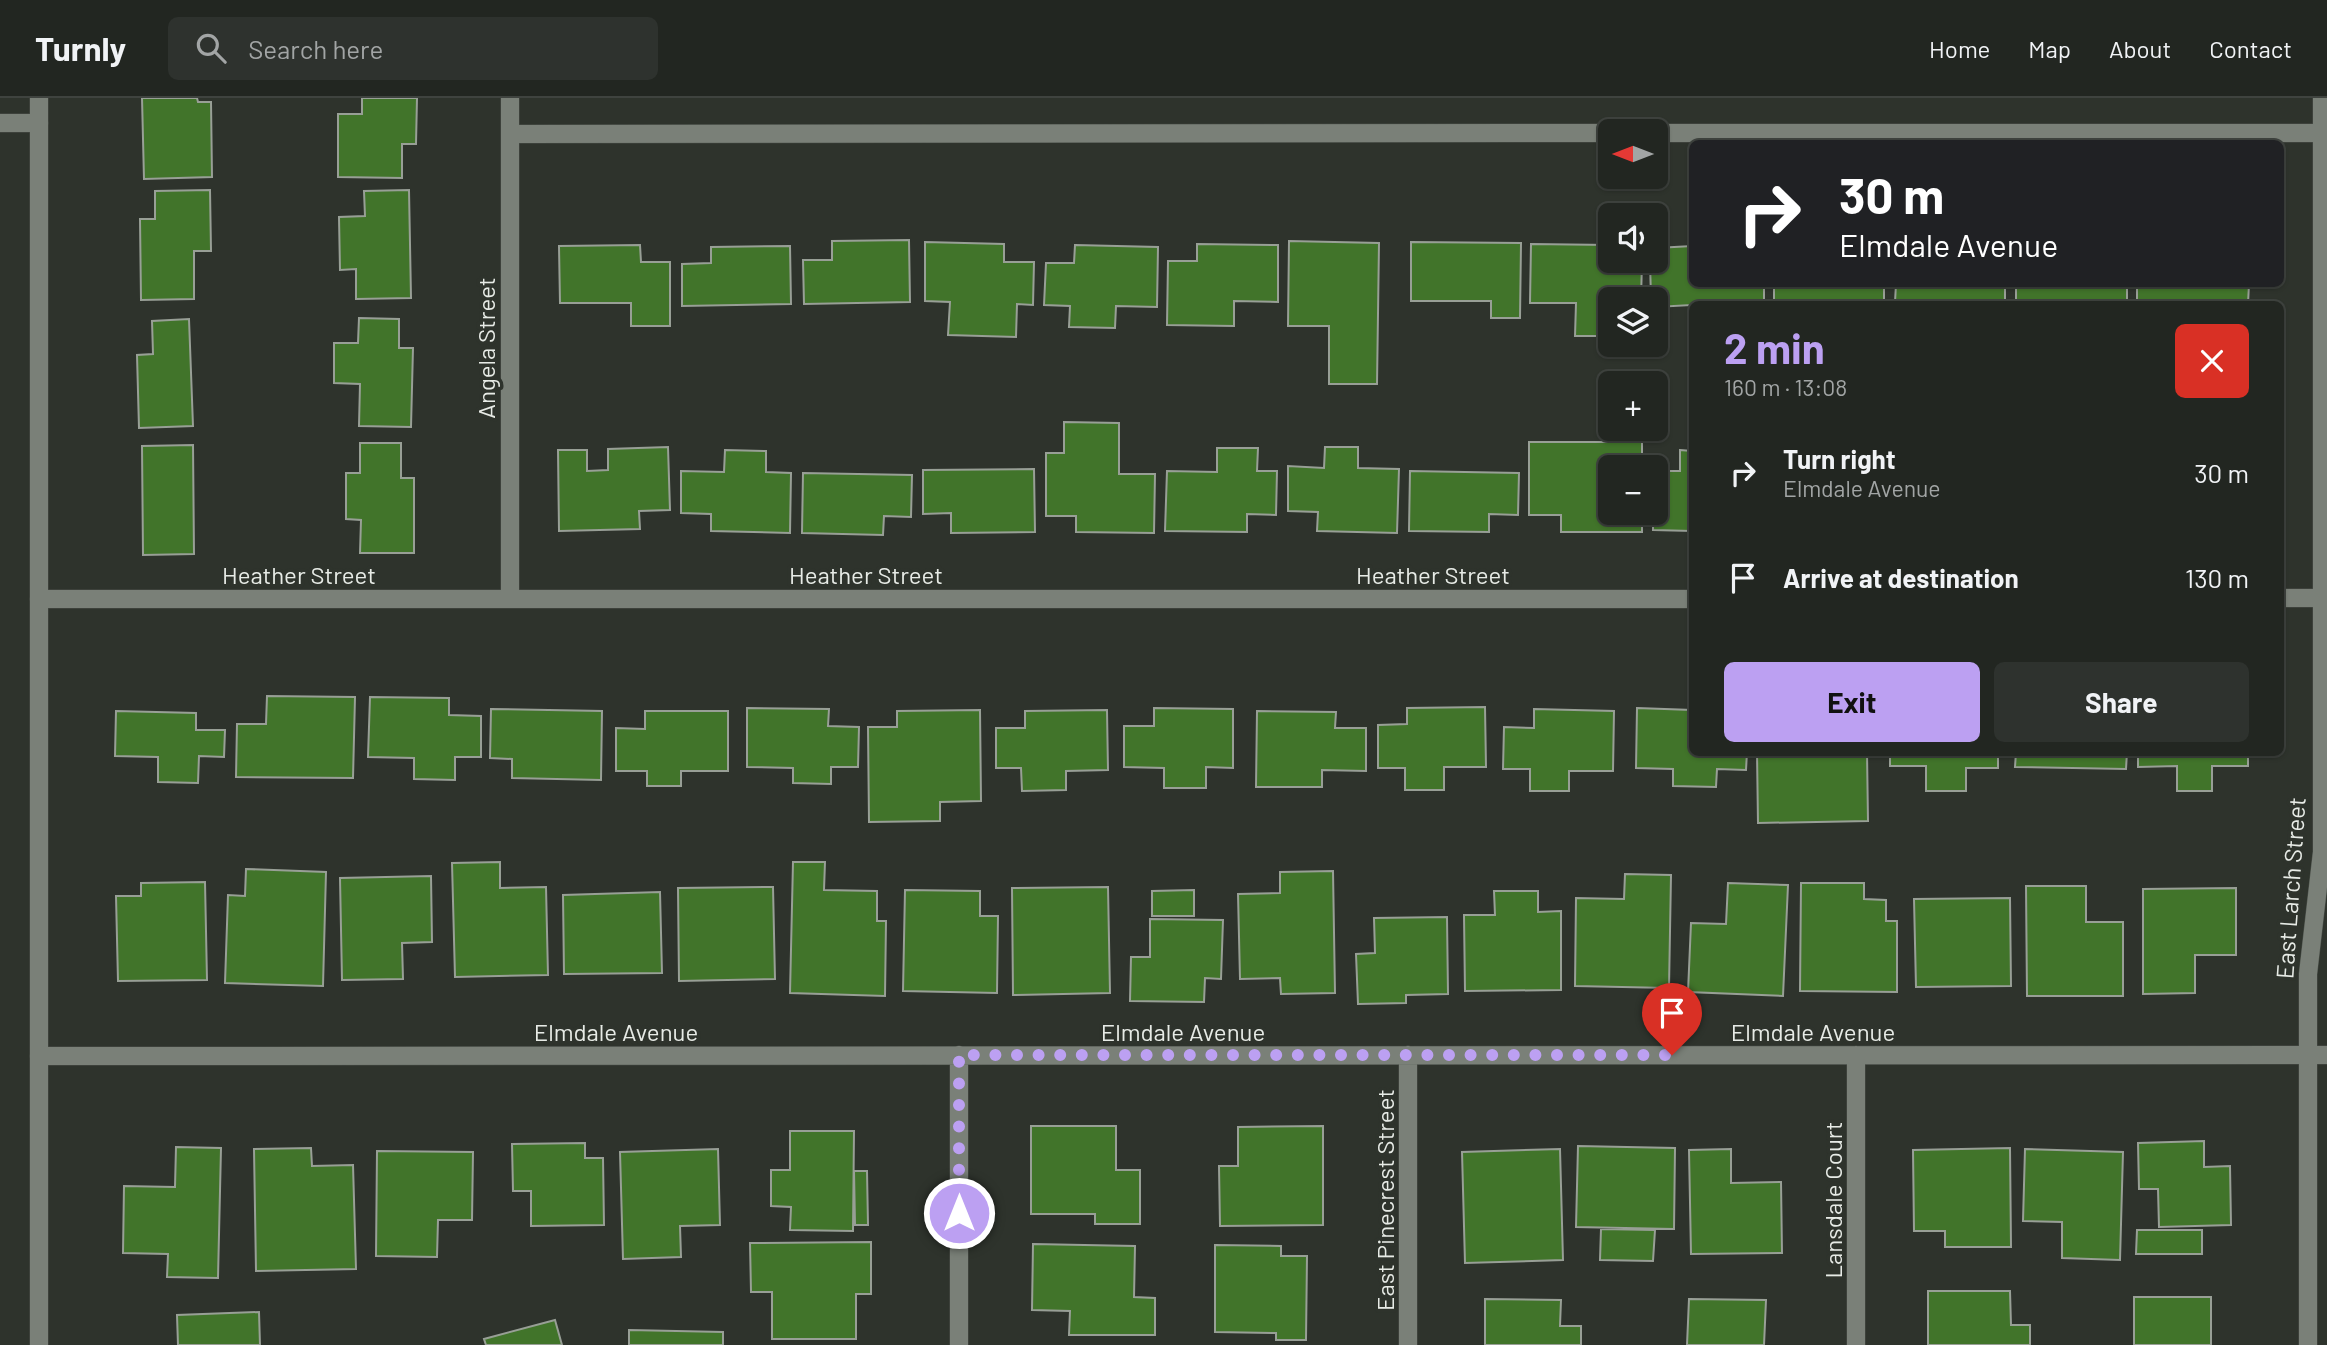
<!DOCTYPE html>
<meta charset="utf-8">
<style>
body{margin:0;font-family:Barlow,sans-serif;background:#2e322e;color:#f1f3f6;height:100vh;display:flex;flex-direction:column;font-size:26px;white-space:nowrap}
*{box-sizing:border-box;margin:0}
p{font-size:23px;color:#a2a5a5}
.icon{flex:none;width:38px;height:38px;fill:none;stroke:currentColor;stroke-width:2;stroke-linecap:round;stroke-linejoin:round}
.map{position:relative;flex:1;overflow:hidden}
.panel{position:absolute;left:1689px;top:203px;width:595px;height:455px;display:flex;flex-direction:column;background:#222621;border-radius:10px;box-shadow:0 2px 5px #0004,0 0 0 2px #3f433f}
.panel>*{flex:none}
.top-card{position:absolute;left:1689px;top:42px;width:595px;height:147px;border-radius:10px;box-shadow:0 2px 5px #0004,0 0 0 2px #3f433f;background:#202124;color:#fff;overflow:hidden}
.needle{width:46px;rotate:270deg}
.fabs{position:absolute;left:1598px;top:21px;display:grid;gap:14px}
.fabs a{display:grid;place-items:center;width:70px;height:70px;border-radius:10px;background:#222621;box-shadow:0 2px 5px #0004,0 0 0 2px #3f433f;font-size:35px}
.pin{position:absolute;display:grid;place-items:center;width:60px;height:60px;color:#fff;margin:-72px -30px;border-radius:50% 50% 50% 0;rotate:-45deg;box-shadow:0 0 7px #0007}
.pin .icon{rotate:45deg}
.me{position:absolute;width:77px;margin:-38px;rotate:0deg;stroke-linejoin:round;filter:drop-shadow(0 0 5px #0008)}
.turn{display:flex;align-items:center;gap:24px;height:147px;padding:0 35px;font-size:32px}
.turn .icon{width:91px;height:91px;stroke-width:2.5}
.turn b{display:block;font-size:49px;line-height:60px}
.round{display:grid;place-items:center;flex:none;width:74px;height:74px;border-radius:10px;background:#2e322e}
.headline{display:flex;align-items:center;justify-content:space-between;height:119px;padding:0 35px}
h1{font-size:42px;font-weight:700;line-height:52px;color:#bca0f2}
.primary-button{display:flex;gap:14px;margin-top:auto;padding:14px 35px}
.primary-button a{flex:1;height:80px;border-radius:10px;background:#bca0f2;color:#111;font-size:28px;font-weight:700;line-height:80px;text-align:center}
.primary-button a+a{background:#2e322e;color:#f1f3f6}
ul{padding:0;list-style:none}
li{display:flex;align-items:center;gap:21px;height:105px;padding:0 35px}
li div{flex:1}
li b{display:block;font-size:26px}
li em{font-style:normal}
header{display:flex;align-items:center;gap:42px;box-sizing:border-box;height:98px;padding:0 35px;background:#222621;border-bottom:2px solid #3f433f}
header strong{font-size:33px}
nav{display:flex;gap:38px;margin-inline-start:auto;font-size:24px}
.search{width:490px;height:63px;background:#2e322e;display:flex;align-items:center;gap:18px;box-sizing:border-box;padding:0 24px;border-radius:10px;color:#a2a5a5;font-size:26px}
.map>svg:first-child{display:block}
</style>
<header>
<strong>Turnly</strong>
<div class="search"><svg class="icon" aria-label="search" viewBox="0 0 24 24"><circle cx="10" cy="10" r="6"/><path d="M15 15l6 6"/></svg>Search here</div>
<nav><a>Home</a><a>Map</a><a>About</a><a>Contact</a></nav>
</header>
<div class="map">
<svg width="2327" height="1247" viewBox="0 0 2327 1247">
<rect width="100%" height="100%" fill="#2e332c"/>
<path fill="#41742a" stroke="#989f96" stroke-width="2" d="M142 0H197L198 4H211L212 79 144 81Z
M362 0H417L416 46H402V80L338 79V16H362Z
M210 92 211 153H194V201L141 202 140 121H155V93Z
M409 92 411 200 356 201V171L340 172 339 119 365 118 364 93Z
M909 142 910 204 804 206 803 162H832V143Z
M1289 143 1379 145 1377 286H1329V228H1288Z
M925 144 1004 146V164H1034L1033 207 1017 206 1016 239 948 237 950 204 925 203Z
M1411 144 1521 145 1520 220H1491V203H1411Z
M1197 146 1278 147V204L1234 203V228L1167 227 1168 163H1197Z
M1531 146 1610 147V164H1642L1641 201H1610V238H1575L1576 205H1530Z
M640 147 641 164H670V228H631V205H560L559 148Z
M1075 147 1158 149 1157 209 1116 208 1115 230 1069 229 1070 208 1044 207 1046 165H1074Z
M790 148 791 206 682 208V166L711 165V149Z
M1692 148V186H1764V206H1692L1691 232V207L1656 209V201H1651L1650 163H1656V150Z
M1774 186H1884V206H1774Z
M1896 186H2005V205L1940 206V204H1895Z
M2016 186H2127V206L2016 203Z
M2137 186H2249L2248 206 2137 205Z
M359 220 399 221V250H413L411 329 359 328 360 286 334 285V245H358Z
M189 221 193 328 139 330 137 257 153 256 152 223Z
M1064 324 1119 325V376H1155L1154 435 1076 434V418H1046V355H1064Z
M1529 344H1642V369H1610V415H1642V434H1561V417H1529Z
M360 345H401V380H414V455H360L361 422 346 421V375H360Z
M193 347 194 456 143 457 142 348Z
M668 349 670 412 639 413 640 431 559 433 558 352H587V373L608 372V351Z
M1325 349H1358V370L1399 371 1397 435 1317 433 1318 414 1288 413V368L1324 370Z
M1217 350H1258L1257 373H1277L1276 417 1247 416V434L1165 433 1167 373 1217 374Z
M725 352 766 353V374L791 375 790 435 711 433V416L681 415V373L724 374Z
M1680 352 1692 353V433L1653 432V415H1656V373H1680Z
M1034 371 1035 434 951 435V415L923 416V372Z
M1410 373 1519 375 1518 417 1489 416V434L1409 433Z
M803 375 912 377 911 419 884 418 883 437 802 435Z
M267 598 355 599 353 680 236 679 237 626H266Z
M370 599 449 600V617L481 618V659H455V682L414 681V660L368 659Z
M1485 609 1486 669H1444V692H1405V670H1378V627L1407 626V610Z
M747 610 829 611 828 628 859 629 858 669H831V686L793 685V670L747 669Z
M1154 610 1233 611V670L1206 669V690H1164V670L1124 669V628H1154Z
M1637 610 1692 612V654H1747L1746 672 1717 671 1716 689 1673 688V671L1636 670Z
M491 611 602 613 601 682 512 680V661L490 660Z
M1534 611 1614 613 1613 673H1569V693H1530V671H1503L1504 629 1534 630Z
M980 612 981 703 940 704V723L869 724 868 629H897V613Z
M1107 612 1108 672 1066 673V692L1022 693 1021 670H996V630H1025V613Z
M116 613 196 615V632H225L224 659 199 658 198 685 158 684V659L115 658Z
M645 613H728V673H681V688H647V673H616V630L645 631Z
M1257 613 1336 614 1335 630H1366V673L1322 672V689H1256Z
M1757 654H1867L1868 723 1758 725Z
M1890 654H1998V670H1966V693H1926V668H1890Z
M2016 654H2127L2126 671 2015 669Z
M2138 654H2248V668H2212V693H2177V668L2138 669Z
M500 764V790L546 789 548 877 455 879 452 765Z
M793 764H825L824 792 877 793V823H886L885 898 790 895Z
M246 771 326 774 323 888 225 885 228 797 245 798Z
M1333 773 1335 895 1281 896 1280 880 1240 881 1238 796 1280 795V774Z
M1625 776 1671 777 1669 890 1575 888 1576 800 1624 801Z
M431 778 432 844 402 845 403 881 342 882 340 780Z
M205 784 207 882 118 883 116 798H141V785Z
M1728 785 1788 787 1783 898 1688 894 1691 825 1726 826Z
M1801 785H1864V801L1886 802V823H1897V894L1800 893Z
M2026 788H2086V824H2123V898H2027Z
M773 789 775 881 679 883 678 790Z
M1108 789 1110 895 1013 897 1012 790Z
M2236 790V857H2195V895L2143 896V791Z
M905 792 980 793V818H998L997 895 903 893Z
M1194 792V818H1152V793Z
M1494 793H1538V814L1561 813V892L1465 893 1464 817H1495Z
M660 794 662 875 564 876 563 797Z
M2010 800 2011 888 1916 889 1914 801Z
M1447 819 1448 896 1406 897V905L1358 906 1356 856 1375 855 1374 820Z
M1150 821 1223 822 1221 881 1205 880 1204 904 1130 903 1131 859H1150Z
M1031 1028H1116V1072H1140V1126H1095V1116H1031Z
M1323 1028V1127L1220 1128 1219 1068H1238V1029Z
M790 1033H854L853 1133 790 1132 791 1109 771 1108V1072H790Z
M2204 1043V1069L2230 1068 2231 1127 2159 1129 2158 1091H2139L2138 1045Z
M585 1045V1060H603L604 1127 531 1128V1093H513L512 1046Z
M1578 1048 1675 1050 1674 1131 1576 1129Z
M176 1049 221 1050 218 1180 167 1179 168 1156 123 1155 124 1088 175 1089Z
M311 1050 312 1068 353 1067 356 1171 256 1173 254 1051Z
M2010 1050 2011 1149H1945V1133H1914L1913 1052Z
M718 1051 720 1127 680 1128 681 1159 623 1161 620 1054Z
M1560 1051 1563 1162 1465 1165 1462 1054Z
M1731 1051V1085L1781 1084 1782 1155 1691 1156 1689 1052Z
M2025 1051 2123 1054 2120 1162 2062 1160V1124L2023 1123Z
M377 1053 473 1054 472 1122H438L437 1159 376 1158Z
M854 1073H867L868 1127H855Z
M1601 1131 1655 1132 1653 1163 1600 1162Z
M2137 1132H2202V1156H2136Z
M871 1144V1196H856V1241H772V1194H751L750 1145Z
M1033 1146 1135 1148 1134 1199 1155 1200V1237H1069L1070 1213 1032 1212Z
M1215 1147 1281 1148V1158H1307L1306 1242H1276V1235L1215 1234Z
M1928 1193H2010L2011 1227H2030V1247H1928Z
M2134 1199H2211V1247H2134Z
M1485 1201 1561 1202 1560 1228H1581V1247H1485Z
M1689 1201 1766 1202 1764 1247H1687Z
M259 1214 260 1247H178L177 1217Z
M555 1222 562 1247H486L484 1241Z
M629 1232 723 1234V1247H629Z"/>
<g fill="none" stroke-linecap="round" stroke-linejoin="round">
<defs>
<path id="street" d="M510 0V501
M0 25H39
M1656 35H2327
M510 36 1610 35
M2280 500H2327
M39 501H1692
M959 957V1247
M1408 957V1247
M1856 957V1247
M39 958 2327 957
M2308 1247V876L2322 754V0"/>
<path id="secondary" d="M39 1247V0"/>
</defs>
<use href="#street" stroke="#4c514b" stroke-width="19"/>
<use href="#secondary" stroke="#4c514b" stroke-width="19"/>
<use href="#street" stroke="#7a8078" stroke-width="18"/>
<use href="#secondary" stroke="#7a8078" stroke-width="18"/>
</g>
<g fill="none" stroke-linecap="round" stroke-linejoin="round">
<path stroke="#bca0f2" stroke-width="12" stroke-dasharray="0 21.6" d="M959 1115V957H1672"/>
</g>
<g text-anchor="middle" dominant-baseline="central" stroke-width="7" stroke-linejoin="round" paint-order="stroke">
<g font-size="24" fill="#e7ebe6" stroke="#2e332c">
<text transform="translate(485 250) rotate(-90)">Angela Street</text>
<text x="299" y="476">Heather Street</text>
<text x="866" y="476">Heather Street</text>
<text x="1433" y="476">Heather Street</text>
<text transform="translate(2290 790) rotate(-86)">East Larch Street</text>
<text x="616" y="933">Elmdale Avenue</text>
<text x="1183" y="933">Elmdale Avenue</text>
<text x="1813" y="933">Elmdale Avenue</text>
<text transform="translate(1384 1102) rotate(-90)">East Pinecrest Street</text>
<text transform="translate(1832 1102) rotate(-90)">Lansdale Court</text>
</g>
</g>
</svg>
<div class="fabs">
<a><svg class="needle" viewBox="-14 -14 28 28"><path d="M0-13l5 13h-10z" fill="#e53935"/><path d="M0 13l5-13h-10z" fill="#a2a5a5"/></svg></a>
<a><svg class="icon" aria-label="sound" viewBox="0 0 24 24"><path d="M4 9h4l5-4v14l-5-4H4zM17 9q2 3 0 6"/></svg></a>
<a><svg class="icon" aria-label="layers" viewBox="0 0 24 24"><path d="M12 4l9 5-9 5-9-5zM3 14l9 5 9-5"/></svg></a>
<a>+</a>
<a>−</a>
</div>
<div class="pin" style="left:1672px;top:957px;background:#d93025"><svg class="icon" aria-label="arrive" viewBox="0 0 24 24"><path d="M6 21V4h12l-3 4 3 4H6"/></svg></div>
<svg class="me" style="left:959px;top:1115px" viewBox="-20 -20 40 40"><circle r="17" fill="#bca0f2" stroke="#fff" stroke-width="3"/><path d="M0-11L8 9 0 5-8 9z" fill="#fff"/></svg>
<div class="top-card">
<div class="turn"><svg class="icon" aria-label="right" viewBox="0 0 24 24"><path d="M7 20v-9h11M14 6l5 5-5 5"/></svg><div><b>30 m</b>Elmdale Avenue</div></div>
</div>
<section class="panel">
<div class="headline"><div><h1>2 min</h1><p>160 m · 13:08</p></div><a class="round" style="background:#d93025;color:#fff"><svg class="icon" aria-label="close" viewBox="0 0 24 24"><path d="M6 6l12 12M18 6L6 18"/></svg></a></div>
<ul>
<li><svg class="icon" aria-label="right" viewBox="0 0 24 24"><path d="M7 20v-9h11M14 6l5 5-5 5"/></svg><div><b>Turn right</b><p>Elmdale Avenue</p></div><em>30 m</em></li>
<li><svg class="icon" aria-label="arrive" viewBox="0 0 24 24"><path d="M6 21V4h12l-3 4 3 4H6"/></svg><div><b>Arrive at destination</b></div><em>130 m</em></li>
</ul>
<div class="primary-button"><a>Exit</a><a>Share</a></div>
</section>
</div>
